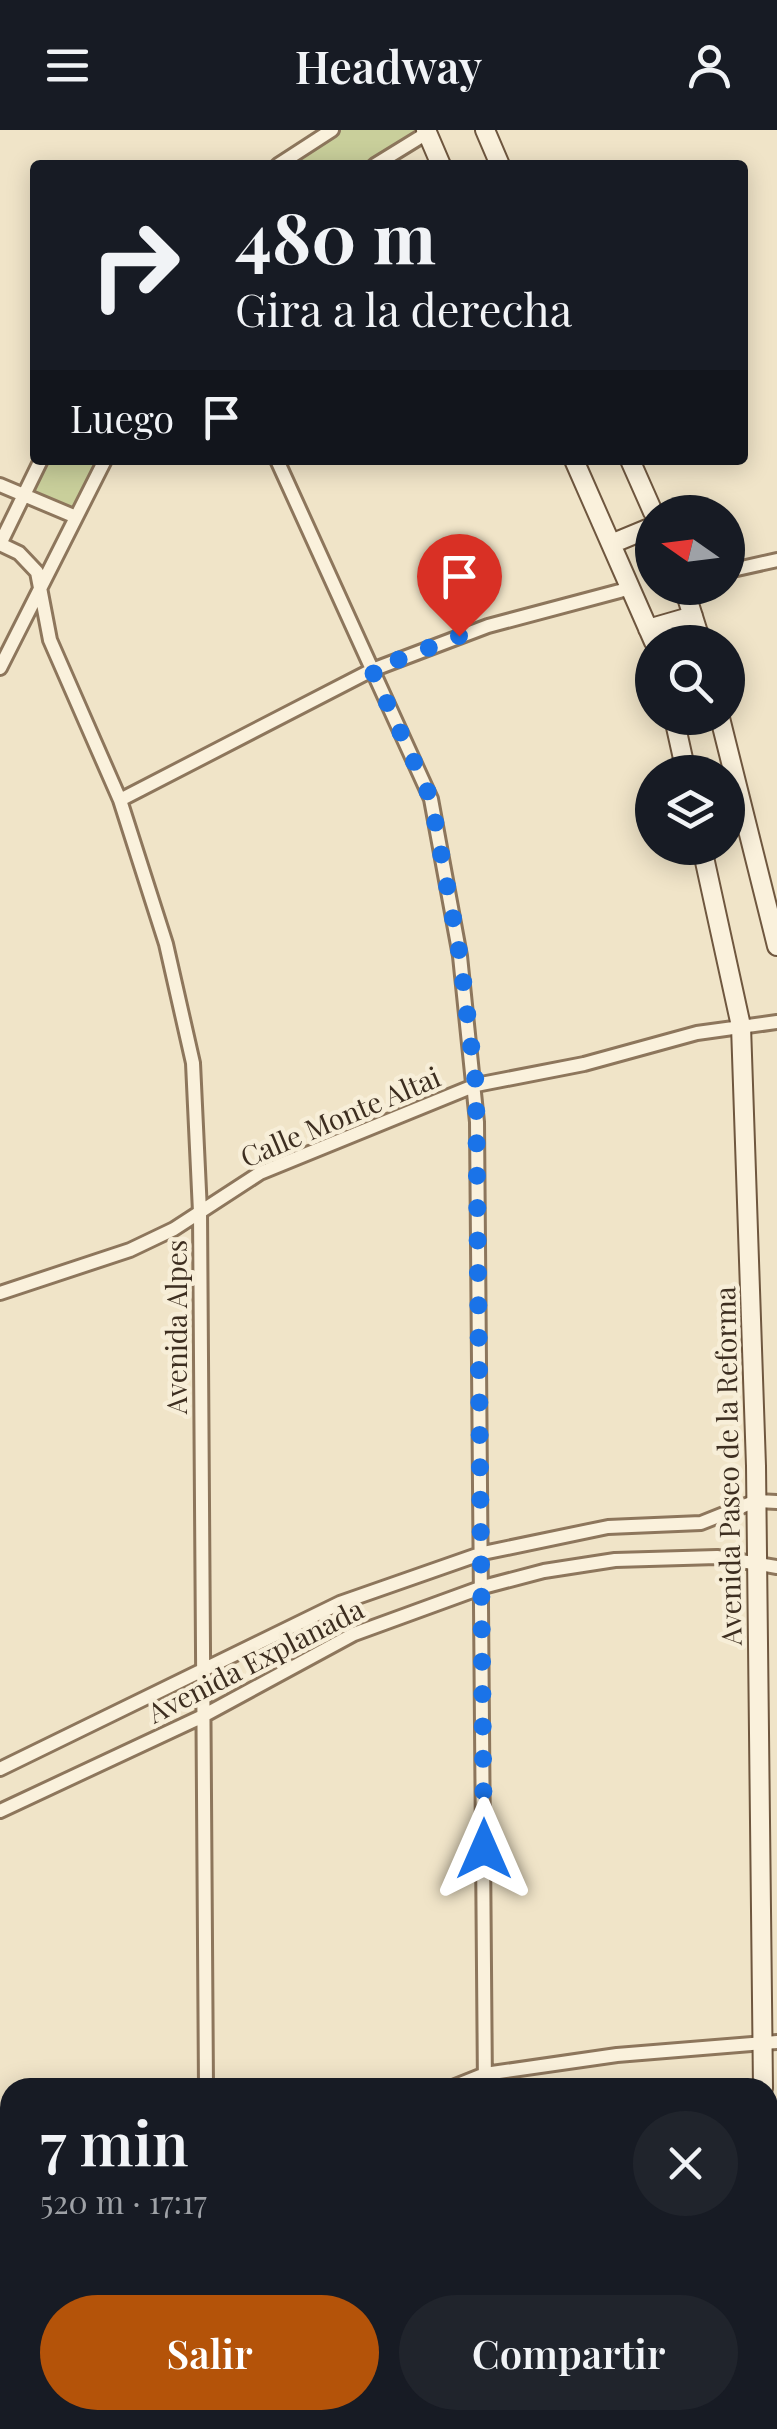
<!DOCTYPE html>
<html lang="es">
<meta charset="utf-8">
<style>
body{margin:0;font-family:"Playfair Display",serif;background:#20242c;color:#f1f3f6;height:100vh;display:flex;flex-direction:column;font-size:38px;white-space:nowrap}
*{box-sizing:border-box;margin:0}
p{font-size:32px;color:#9ea1a6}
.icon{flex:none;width:55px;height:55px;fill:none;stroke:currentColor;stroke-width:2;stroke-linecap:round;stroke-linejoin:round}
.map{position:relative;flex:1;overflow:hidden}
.side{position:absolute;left:0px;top:1948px;width:778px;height:352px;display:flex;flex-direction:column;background:#171b24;border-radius:30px 30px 0 0;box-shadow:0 5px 25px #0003}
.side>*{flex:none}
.top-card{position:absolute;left:30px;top:30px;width:718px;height:305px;border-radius:10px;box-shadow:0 5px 25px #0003;background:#171b24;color:#f1f3f6;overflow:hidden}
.needle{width:65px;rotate:284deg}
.tools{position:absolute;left:635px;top:365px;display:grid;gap:20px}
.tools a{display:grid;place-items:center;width:110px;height:110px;border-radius:50%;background:#171b24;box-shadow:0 5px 25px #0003;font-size:50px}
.pin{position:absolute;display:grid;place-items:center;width:85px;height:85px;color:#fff;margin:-102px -42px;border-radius:50% 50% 50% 0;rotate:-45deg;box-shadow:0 0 10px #0007}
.pin .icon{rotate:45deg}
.me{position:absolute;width:110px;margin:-55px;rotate:0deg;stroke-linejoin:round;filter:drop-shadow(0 0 8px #0008)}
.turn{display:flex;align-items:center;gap:35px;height:210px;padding:0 40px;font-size:45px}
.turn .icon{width:130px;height:130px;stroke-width:2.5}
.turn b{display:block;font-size:70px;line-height:85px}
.then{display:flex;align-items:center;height:95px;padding:0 40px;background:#0003;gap:20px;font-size:38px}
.round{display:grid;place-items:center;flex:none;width:105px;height:105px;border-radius:52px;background:#20242c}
.head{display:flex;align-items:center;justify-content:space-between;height:170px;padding:0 40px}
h1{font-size:60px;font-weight:600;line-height:75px}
.cta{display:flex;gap:20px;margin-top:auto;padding:20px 40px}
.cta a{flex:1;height:115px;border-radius:60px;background:#b45309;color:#fff;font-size:40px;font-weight:600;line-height:115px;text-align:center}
.cta a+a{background:#20242c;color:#f1f3f6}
header{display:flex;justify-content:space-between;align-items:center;height:130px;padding:0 40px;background:#171b24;font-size:45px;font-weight:600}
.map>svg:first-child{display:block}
</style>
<header><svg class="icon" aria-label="menu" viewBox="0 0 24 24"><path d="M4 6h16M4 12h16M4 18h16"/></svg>Headway<svg class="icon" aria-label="person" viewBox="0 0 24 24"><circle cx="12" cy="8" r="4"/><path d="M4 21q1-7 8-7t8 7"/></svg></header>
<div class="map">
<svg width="777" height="2299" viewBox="0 0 777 2299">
<rect width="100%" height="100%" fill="#f0e4c8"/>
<path fill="#c9cf9b" d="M332 0H423L375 35H278Z
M41 330H106L76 387 25 363Z"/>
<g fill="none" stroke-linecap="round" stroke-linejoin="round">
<defs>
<path id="street" d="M278 35 332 0
M375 35 427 3
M41 330 0 414 19 423 37 442 50 510 120 670 166 814 193 933 200 1082 206 1958
M277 330 431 669 460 826 477 992 485 1958
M0 355 76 387
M728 441 777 430
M0 538 105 330
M120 670 372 540 488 496 631 458
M0 1163 130 1120 174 1099 260 1043 476 955 584 934 697 903 777 892
M0 1639 340 1473 483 1423 608 1397 701 1393 756 1371 777 1372
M0 1681 201 1587 354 1504 483 1457 544 1441 615 1430 717 1427 777 1437
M450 1958 485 1944 617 1925 777 1912
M0 2190 10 2185
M212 2290 213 2299
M492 2290V2299"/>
<path id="secondary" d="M426 0 441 35
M485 0 500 35
M574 330 654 512
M630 330 653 382
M611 414 652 397
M684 458 701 512
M648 499 693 486
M674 588 686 642
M720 588 777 816
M702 718 741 896 756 1336 763 1958
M768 2104 773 2299"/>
</defs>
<use href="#street" stroke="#8d765c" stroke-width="18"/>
<use href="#secondary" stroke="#6f573f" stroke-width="22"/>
<use href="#street" stroke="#faf1dc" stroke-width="12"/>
<use href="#secondary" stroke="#faf1dc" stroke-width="18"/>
</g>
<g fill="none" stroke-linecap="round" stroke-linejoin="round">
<path stroke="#1a73e8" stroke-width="18" stroke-dasharray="0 32.4" d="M459 506 372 540 431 669 460 826 476 955 484 1719"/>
</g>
<g text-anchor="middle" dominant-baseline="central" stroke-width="9" stroke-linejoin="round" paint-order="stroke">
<g font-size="28" fill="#3d2e20" stroke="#f7eed8">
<text transform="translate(340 986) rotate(-23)">Calle Monte Altai</text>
<text transform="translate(175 1197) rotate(-90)">Avenida Alpes</text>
<text transform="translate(727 1336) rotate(-91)">Avenida Paseo de la Reforma</text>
<text transform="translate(255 1530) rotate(-27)">Avenida Explanada</text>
</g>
</g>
</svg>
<div class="tools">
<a><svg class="needle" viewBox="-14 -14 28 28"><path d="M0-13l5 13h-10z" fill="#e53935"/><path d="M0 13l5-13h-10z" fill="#9ea1a6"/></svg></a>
<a><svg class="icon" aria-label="search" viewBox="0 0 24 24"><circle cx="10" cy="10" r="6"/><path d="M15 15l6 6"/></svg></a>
<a><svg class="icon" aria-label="layers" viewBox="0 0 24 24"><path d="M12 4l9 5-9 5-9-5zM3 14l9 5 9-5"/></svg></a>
</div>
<div class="pin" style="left:459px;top:506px;background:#d93025"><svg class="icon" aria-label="arrive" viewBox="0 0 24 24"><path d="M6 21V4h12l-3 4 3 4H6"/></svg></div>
<svg class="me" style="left:484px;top:1719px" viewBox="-20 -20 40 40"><path d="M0-17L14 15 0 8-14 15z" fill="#1a73e8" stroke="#fff" stroke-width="4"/></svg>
<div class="top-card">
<div class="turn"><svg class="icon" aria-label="right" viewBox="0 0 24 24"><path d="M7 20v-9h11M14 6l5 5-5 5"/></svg><div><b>480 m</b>Gira a la derecha</div></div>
<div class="then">Luego<svg class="icon" aria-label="arrive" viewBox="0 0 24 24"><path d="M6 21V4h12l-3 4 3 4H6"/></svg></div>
</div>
<section class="side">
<div class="head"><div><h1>7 min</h1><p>520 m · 17:17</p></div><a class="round"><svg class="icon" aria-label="close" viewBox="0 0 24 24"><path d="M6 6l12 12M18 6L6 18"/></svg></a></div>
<div class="cta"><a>Salir</a><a>Compartir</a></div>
</section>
</div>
